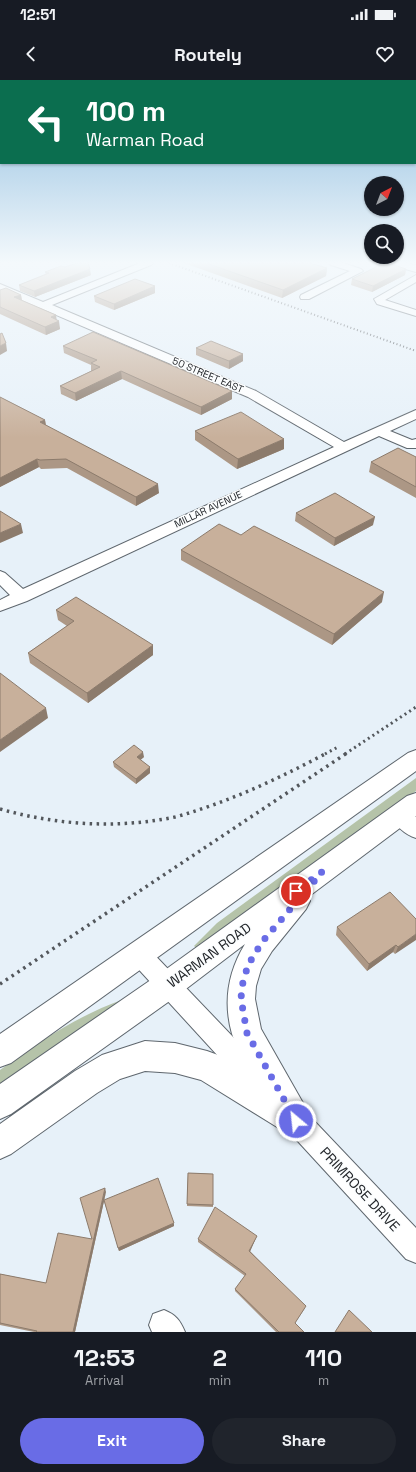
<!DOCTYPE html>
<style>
body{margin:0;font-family:"Space Grotesk",sans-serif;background:#20242c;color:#f1f3f6;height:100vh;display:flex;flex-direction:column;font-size:15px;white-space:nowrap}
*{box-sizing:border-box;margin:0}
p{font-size:13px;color:#9ea1a6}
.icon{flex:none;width:22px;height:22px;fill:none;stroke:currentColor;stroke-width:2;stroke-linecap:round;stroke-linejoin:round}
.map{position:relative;height:1252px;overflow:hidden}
.details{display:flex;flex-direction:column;background:#171b24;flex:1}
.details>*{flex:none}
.guide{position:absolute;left:0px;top:0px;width:416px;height:84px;box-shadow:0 1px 3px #0004;background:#0b6e4f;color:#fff;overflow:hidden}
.needle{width:26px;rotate:42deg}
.buttons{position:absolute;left:364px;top:96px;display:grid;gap:8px}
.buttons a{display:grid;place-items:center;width:40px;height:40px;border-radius:50%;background:#171b24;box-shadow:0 1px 3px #0004;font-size:20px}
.pin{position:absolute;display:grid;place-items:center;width:34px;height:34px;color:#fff;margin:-17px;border:2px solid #fff;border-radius:50%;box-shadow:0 1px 4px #0007}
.me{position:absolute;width:44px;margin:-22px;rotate:332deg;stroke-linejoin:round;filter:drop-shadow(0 0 3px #0008)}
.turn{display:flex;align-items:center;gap:14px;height:84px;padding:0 20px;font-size:18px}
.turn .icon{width:52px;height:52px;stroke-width:2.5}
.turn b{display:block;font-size:28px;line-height:34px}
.eta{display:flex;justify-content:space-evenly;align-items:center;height:68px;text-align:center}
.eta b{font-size:24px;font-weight:800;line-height:28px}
.action{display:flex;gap:8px;margin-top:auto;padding:8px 20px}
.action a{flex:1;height:46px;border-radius:24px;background:#696ce6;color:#fff;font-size:16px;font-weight:800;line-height:46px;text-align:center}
.action a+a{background:#20242c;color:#f1f3f6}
.status{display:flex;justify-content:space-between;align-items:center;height:28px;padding:0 20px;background:#171b24;direction:ltr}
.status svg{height:11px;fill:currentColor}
header{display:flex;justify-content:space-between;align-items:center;height:52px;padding:0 20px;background:#171b24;font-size:18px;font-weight:800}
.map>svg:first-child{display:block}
</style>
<div class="status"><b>12:51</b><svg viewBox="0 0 49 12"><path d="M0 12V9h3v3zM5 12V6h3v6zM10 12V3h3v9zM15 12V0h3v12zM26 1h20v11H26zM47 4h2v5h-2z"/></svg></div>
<header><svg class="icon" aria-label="back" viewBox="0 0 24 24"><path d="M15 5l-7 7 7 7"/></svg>Routely<svg class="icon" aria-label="heart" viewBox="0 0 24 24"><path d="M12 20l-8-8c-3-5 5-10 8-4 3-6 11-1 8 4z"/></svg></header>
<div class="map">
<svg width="416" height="1252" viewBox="0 0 416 1252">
<rect width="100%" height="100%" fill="#e7f1f9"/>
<path fill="#b5c3a9" d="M416 698V711L199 870 194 866 217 843Z
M124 919 0 1007V990C42 960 75 937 124 919Z"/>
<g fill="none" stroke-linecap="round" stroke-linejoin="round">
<defs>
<path id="minor" d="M140 183H153L151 185 52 225 256 311 344 362 416 330V339L390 351 412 360 416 359V368H407L379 356 27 521 0 531V520L10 515 0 505V491L5 493 23 509 334 367 248 317 0 211V204L43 222Z
M329 183H343L361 189 363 191 309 219H301L300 217 301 215 350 191 331 185Z
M416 195V202L385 220 416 230V236L377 224 374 219Z
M400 727 407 729 416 737V758C405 755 395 745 390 735L393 729Z
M139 863 147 867 279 1005 283 1014 279 1023 270 1027 261 1023 131 881 128 874 131 867Z
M291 1022 300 1026 416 1148V1183L406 1179 282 1044 278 1035 282 1026Z
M164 1230C176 1235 180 1240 185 1252H152L149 1245 153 1234Z"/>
<path id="major" d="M389 183H407L416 185V192L391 185Z
M416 670V691L11 983 0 987V954L408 673Z
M416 713V736L308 817 310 821 306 829 272 871 261 889 256 906 255 919 261 949 307 1030 312 1041 307 1052 296 1057 285 1052 201 1000 175 993 145 991 120 999 97 1013 11 1074 0 1079V1044L75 991 102 975 145 961 175 963 207 971 218 975 255 998C247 984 237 969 232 954 223 922 228 892 245 864L178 915 11 1034 0 1039V1004L158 895 407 716Z"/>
</defs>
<use href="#minor" stroke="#5f676e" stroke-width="2"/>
<use href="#major" stroke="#5f676e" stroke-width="2"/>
<use href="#minor" fill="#fff" fill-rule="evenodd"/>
<use href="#major" fill="#fff" fill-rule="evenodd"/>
<path stroke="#53575c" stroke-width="2" stroke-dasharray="1 2.5" stroke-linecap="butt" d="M169 183 416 271"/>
<path stroke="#53575c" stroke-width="3" stroke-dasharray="2 3.5" stroke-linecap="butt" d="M325 674 338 667
M345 674 416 627"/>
<path stroke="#53575c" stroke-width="3.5" stroke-dasharray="2.5 4.5" stroke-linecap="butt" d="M0 729C57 745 116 749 175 737 187 734 198 730 210 726 250 712 289 693 327 673
M0 904 347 673"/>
</g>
<path fill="#ac9785" d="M184 183H310L327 188 326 196 282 218Z
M406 189 405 195 372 212 351 205 352 199Z
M45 192 91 195 35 217 20 211 19 205 46 195Z
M155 206V213L114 230 95 222 94 216Z
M0 210 21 215 22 220 57 240 60 249 46 255 0 234Z
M63 266 232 311V319L201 335 122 299 76 321 61 314 60 306 91 291V285L64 273Z
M196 268 243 281 229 289 196 275Z
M0 317 45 340 46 345 159 413 136 426 67 388 41 389 39 387 0 407Z
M195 351 284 369 237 389 195 360Z
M416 377V418L369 392 371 382Z
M296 433 373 445 334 466 295 441Z
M181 470 382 522 332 565 181 480Z
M56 530 153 575 88 623 30 583 28 573 67 546 58 540Z
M144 677 140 680 150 687V693L136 704 114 687 113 682Z
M416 839 395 874 393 872 367 891 336 855 337 847Z
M188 1093 213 1094V1127L187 1126Z
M106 1112 104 1120 174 1146 119 1171 104 1121 75 1252H34L0 1245V1194L46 1203 92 1159Z
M257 1156 256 1158 250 1171 305 1228 295 1243 304 1252H276L235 1211V1209L245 1196 198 1162V1159Z"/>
<path fill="#8c7b6c" d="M327 188 326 196 282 218 283 210Z
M90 189 91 195 35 217 34 211Z
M406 189 405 195 372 212 373 206Z
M155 206V213L114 230V224Z
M21 215 22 222 14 217Z
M56 235 57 242 59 241 60 249 46 255 45 247 51 237Z
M6 263 7 271 0 275V266Z
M243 274V281L229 289V281Z
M121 291 122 299 76 321 75 313Z
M232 311V319L201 335V327Z
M45 340 46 348 40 342Z
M284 359V369L237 389 238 379Z
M37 379 39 387 0 407V398Z
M158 404 159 413 136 426V417Z
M375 437 373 445 334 466 335 458Z
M21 444 23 453 0 463V453Z
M384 512 382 522 332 565 334 554Z
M153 565V575L88 623 87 613Z
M46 628 48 638 0 672V660Z
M143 672 144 677 137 683V677Z
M150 687V693L136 704V699Z
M416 854V860L395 874 398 867Z
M396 865 393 872 367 891 369 884Z
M105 1108 106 1112 75 1252H73Z
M174 1143V1146L119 1171 118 1168Z
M257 1156 256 1158 249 1174V1171Z"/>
<path fill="#c8b09b" stroke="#8c7b6c" d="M77 183H88L90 189 34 211 19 205 49 193 45 192 61 186 65 187Z
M206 183H310L327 188 283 210Z
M384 183H388L406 189 373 206 352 199Z
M135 199 155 206 114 224 94 216Z
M6 208 21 215 14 217 56 235 51 237 59 241 45 247 0 227V210Z
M93 252 232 311 201 327 121 291 75 313 60 306 100 287 91 283 97 280 63 266Z
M2 253 6 263 0 266V254Z
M211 261 243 274 229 281 196 268Z
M0 317 45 340 40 342 158 404 136 417 66 379 40 380 37 379 0 398Z
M241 332 284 359 238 379 195 351Z
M398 368 416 377V407L371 382Z
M335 413 375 437 335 458 296 433Z
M0 431 21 444 0 453Z
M219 444 241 455 254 446 384 512 334 554 181 470Z
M76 517 153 565 87 613 28 573 74 541 56 530Z
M0 593 46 628 0 660Z
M134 665 143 672 137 677 150 687 136 699 113 682Z
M390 812 416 839V854L398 867 396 865 369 884 337 847Z
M188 1093 213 1094V1125L187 1124Z
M158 1098 174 1143 118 1168 104 1120Z
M105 1108 73 1252H36L37 1251 0 1243V1194L46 1203 58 1153 92 1159 80 1118Z
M215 1127 257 1156 249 1171 306 1226 295 1243 304 1252H279L235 1209 246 1194 198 1159Z
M349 1230 372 1252H335Z"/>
<linearGradient id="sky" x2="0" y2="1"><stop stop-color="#8bbbde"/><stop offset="0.51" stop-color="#f4f9fc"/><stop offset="1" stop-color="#f4f9fc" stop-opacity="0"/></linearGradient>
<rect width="416" height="358" fill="url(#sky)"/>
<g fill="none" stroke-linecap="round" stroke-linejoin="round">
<path stroke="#696ce6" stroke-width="7" stroke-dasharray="0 12.6" d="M296 1041 247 953 241 919 242 906 248 885 262 862 322 792 296 811"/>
</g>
<g text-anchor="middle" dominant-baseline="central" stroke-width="3" stroke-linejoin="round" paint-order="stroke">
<g font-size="10" fill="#23262a" stroke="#fbfdfe">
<text transform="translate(208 295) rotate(23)">50 STREET EAST</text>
<text transform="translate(208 429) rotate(-25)">MILLAR AVENUE</text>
</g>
<g font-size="14" fill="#23262a" stroke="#fbfdfe">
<text transform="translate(209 875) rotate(-36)">WARMAN ROAD</text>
<text transform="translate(360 1109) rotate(47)">PRIMROSE DRIVE</text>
</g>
</g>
</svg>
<div class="buttons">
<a><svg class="needle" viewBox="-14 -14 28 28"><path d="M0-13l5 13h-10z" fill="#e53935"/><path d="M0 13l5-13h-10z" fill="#9ea1a6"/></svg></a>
<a><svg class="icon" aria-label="search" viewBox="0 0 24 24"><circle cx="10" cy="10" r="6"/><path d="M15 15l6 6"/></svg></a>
</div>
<div class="pin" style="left:296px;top:811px;background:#d93025"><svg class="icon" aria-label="arrive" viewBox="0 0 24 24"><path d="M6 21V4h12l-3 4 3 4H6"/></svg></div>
<svg class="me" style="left:296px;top:1041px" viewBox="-20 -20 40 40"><circle r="17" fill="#696ce6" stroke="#fff" stroke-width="3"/><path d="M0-11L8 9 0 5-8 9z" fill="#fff"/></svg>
<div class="guide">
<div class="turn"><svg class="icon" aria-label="left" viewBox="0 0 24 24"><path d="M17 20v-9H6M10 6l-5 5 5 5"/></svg><div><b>100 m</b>Warman Road</div></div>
</div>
</div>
<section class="details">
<div class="eta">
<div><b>12:53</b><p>Arrival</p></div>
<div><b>2</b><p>min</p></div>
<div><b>110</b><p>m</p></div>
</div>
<div class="action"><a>Exit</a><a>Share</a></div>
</section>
